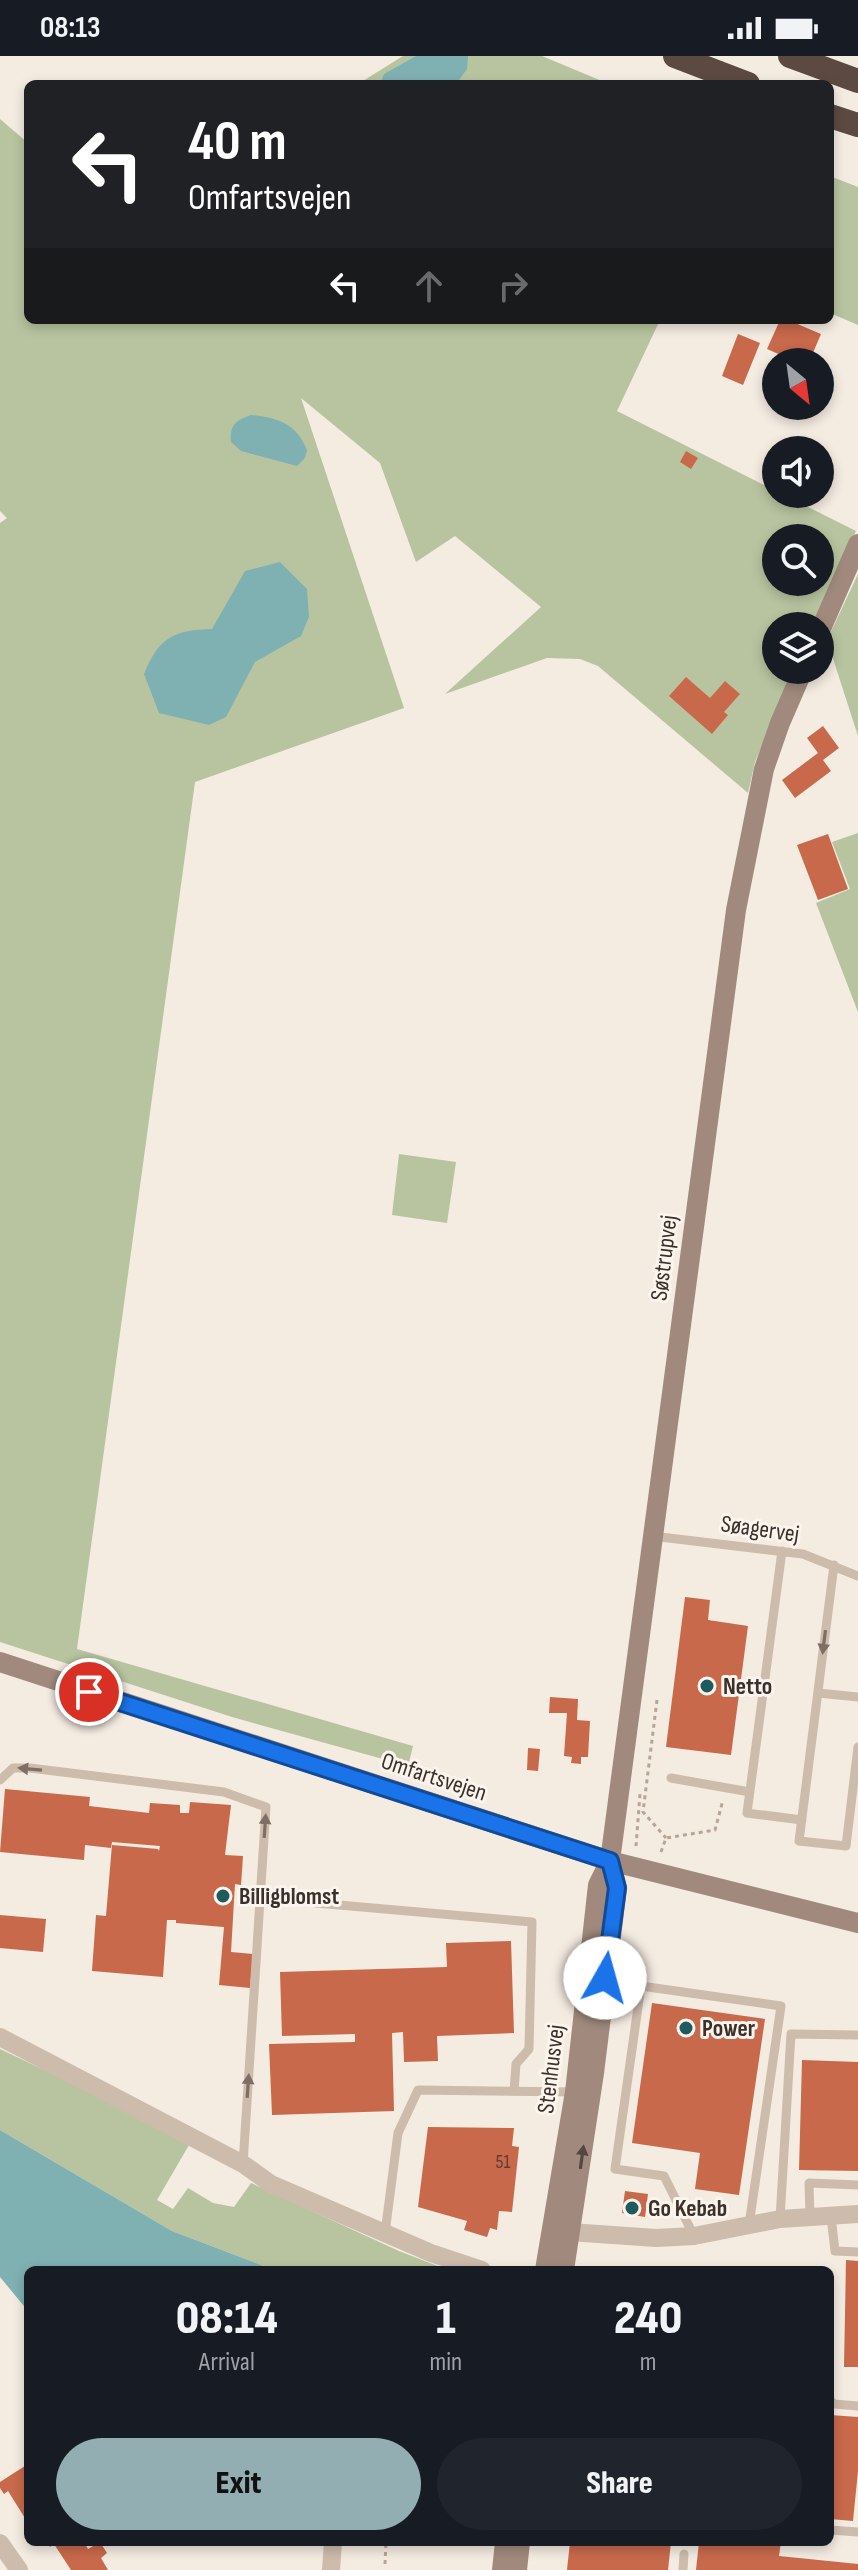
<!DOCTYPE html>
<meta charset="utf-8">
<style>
body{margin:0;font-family:"Sofia Sans Condensed",sans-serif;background:#20242c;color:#f1f3f6;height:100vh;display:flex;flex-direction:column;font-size:30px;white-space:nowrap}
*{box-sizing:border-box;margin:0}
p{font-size:26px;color:#9ea1a6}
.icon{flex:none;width:44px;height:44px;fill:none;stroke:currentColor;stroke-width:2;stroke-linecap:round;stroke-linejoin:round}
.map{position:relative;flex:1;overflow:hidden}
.drawer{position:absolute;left:24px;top:2210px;width:810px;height:280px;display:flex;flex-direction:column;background:#171b24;border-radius:12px;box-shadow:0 4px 12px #0003}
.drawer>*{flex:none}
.guide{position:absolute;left:24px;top:24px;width:810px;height:244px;border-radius:12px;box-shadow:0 4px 12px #0003;background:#202124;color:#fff;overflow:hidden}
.needle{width:52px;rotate:151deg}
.controls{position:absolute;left:762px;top:292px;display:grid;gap:16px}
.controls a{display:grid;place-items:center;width:72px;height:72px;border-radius:50%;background:#171b24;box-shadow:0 4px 12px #0003;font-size:40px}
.pin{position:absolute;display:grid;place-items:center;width:68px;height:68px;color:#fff;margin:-34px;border:4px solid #fff;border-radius:50%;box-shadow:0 2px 8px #0007}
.me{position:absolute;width:88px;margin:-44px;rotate:7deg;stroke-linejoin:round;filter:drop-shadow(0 0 6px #0008)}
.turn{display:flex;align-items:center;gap:28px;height:168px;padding:0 32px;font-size:36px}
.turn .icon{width:104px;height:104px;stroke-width:2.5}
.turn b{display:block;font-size:56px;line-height:68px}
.lanes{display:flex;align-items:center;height:76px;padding:0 32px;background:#0003;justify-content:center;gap:40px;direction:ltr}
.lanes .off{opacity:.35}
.eta{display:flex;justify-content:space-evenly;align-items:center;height:136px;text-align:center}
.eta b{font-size:48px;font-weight:800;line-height:56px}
.cta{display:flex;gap:16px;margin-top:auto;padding:16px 32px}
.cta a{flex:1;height:92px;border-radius:48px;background:#92aeb2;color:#111;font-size:32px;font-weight:800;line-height:92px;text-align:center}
.cta a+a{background:#20242c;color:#f1f3f6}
.status{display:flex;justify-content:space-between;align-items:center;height:56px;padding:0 40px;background:#171b24;direction:ltr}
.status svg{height:22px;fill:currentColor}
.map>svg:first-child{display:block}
</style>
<div class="status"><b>08:13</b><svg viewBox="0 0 49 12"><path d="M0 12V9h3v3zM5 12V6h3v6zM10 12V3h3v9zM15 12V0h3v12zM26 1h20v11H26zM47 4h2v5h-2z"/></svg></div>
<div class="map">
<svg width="858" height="2514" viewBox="0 0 858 2514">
<rect width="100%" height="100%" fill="#f4ebe1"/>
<path fill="#b8c4a0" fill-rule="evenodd" d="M403 0H542L609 28H358Z
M0 63 28 87V264H660L617 355 776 435V438H782L856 475 812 570H776V614H794L755 706 748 737 598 610 580 603 547 602 445 638 541 551 455 480 416 506 380 407 301 342 404 652 195 726 77 1593 413 1690 408 1710 232 1661 0 1586V467L7 462 0 455ZM776 482H820V526H776Z
M830 120 858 131V269L830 257Z
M858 518V680L827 584Z
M858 777V956L816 847 850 833 832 786Z
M399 1098 456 1106 447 1167 392 1159Z
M0 1993 175 2076 189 2089 157 2144 173 2153 188 2132 213 2147 234 2151 251 2127 399 2195 448 2214H274L172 2175 0 2074Z"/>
<path fill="#7fb0b2" d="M416 0H468L467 13 456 28H380L384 18Z
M251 359C278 362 296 367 307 394L305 402 297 410 241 395 231 386C229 369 236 364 251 359Z
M280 506 307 533 309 561 301 580 255 606 226 661 209 669 159 657 144 618C159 581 174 574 212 573L245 515Z
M0 2074 172 2175 274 2214H28V2255L0 2221Z"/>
<path fill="#c8694b" d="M780 264H788L821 278 809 306H797L767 293Z
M738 278 760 287 743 329 722 320Z
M686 395 698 402 691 413 680 406Z
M686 621 710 642 725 625 740 638 724 656 728 659 712 678 669 640Z
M823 670 839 692 823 704 831 715 795 742 782 724 818 697 807 682Z
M828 778 848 833 818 844 797 789Z
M685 1541 710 1544 708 1564 748 1570 731 1699 666 1691Z
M550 1641 578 1643 577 1664 590 1665 588 1701H581V1708L571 1707 572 1701 564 1700 567 1657H549Z
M528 1692 540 1693 538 1715 527 1714Z
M5 1733 90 1741 89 1750 149 1757 150 1747 180 1749V1757H189L190 1746 231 1749 225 1799 243 1800 241 1829 235 1828 231 1896 253 1898 250 1932 219 1929 224 1871 176 1867V1864H167L163 1921 92 1915 96 1859 106 1860 112 1789 158 1793 159 1795 160 1790 112 1786 111 1792 85 1789 84 1804 0 1796Z
M0 1859 46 1863 43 1896 0 1892Z
M511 1885 514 1977 437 1980 438 2005 404 2006 403 1976 392 1977 394 2055 272 2059 269 1988 355 1986V1978L282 1980 280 1916 447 1911 446 1887Z
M652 1947 765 1963 739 2139 695 2133 700 2097 632 2087Z
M802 2004 858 2006V2115L799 2114Z
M428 2071 514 2072 512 2090 519 2091 512 2156 499 2155 497 2174 490 2172 487 2181 464 2174 467 2165 418 2151Z
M625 2135 648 2138 645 2161 622 2157Z
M846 2204 858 2205V2311H844Z
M830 2359 858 2361V2415L853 2465 830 2463Z
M28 2408V2467L8 2435 4 2438 0 2432V2426Z
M47 2486H84L88 2493 100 2486 107 2497 101 2502 108 2514H71L54 2488 50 2491Z
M570 2486H671L668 2514H567Z
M699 2486H781L779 2500 858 2508V2514H696Z"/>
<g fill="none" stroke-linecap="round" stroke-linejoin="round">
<path stroke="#b9a596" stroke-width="3" stroke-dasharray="4 4" stroke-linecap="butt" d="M657 1644 643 1756 666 1782
M636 1790 640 1738
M661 1796 666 1782 715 1774 723 1744
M385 2508 386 2486"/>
<path stroke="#cdbbac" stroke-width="9" d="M652 1480 803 1498 858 1520
M782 1495 747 1757 802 1764
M834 1509 799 1785 846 1790 858 1691
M818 1637 858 1641
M671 1722 750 1736
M0 1724 13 1712H30L224 1736 266 1751 243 2108
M316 1847 532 1866 529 1993 516 2008 514 2035
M831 2160 835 2195 858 2196
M810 2161 809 2127 858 2129
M780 2163 791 1978 858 1979
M385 2177 398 2077 418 2034 576 2036
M694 2180 664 2120 615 2113 641 1930 781 1950 749 2169
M830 2344 834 2348 858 2350
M830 2474 858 2476
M683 2514 684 2498"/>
<path stroke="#cdbbac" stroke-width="18" d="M0 1981 243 2108 271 2128 431 2197 482 2214
M555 2175 656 2182 694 2180 780 2163 858 2158
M0 2487 19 2514
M331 2514 333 2486"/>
<path stroke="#a18a7d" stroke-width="20" d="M820 575 858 488
M0 1606 610 1805 858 1867
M545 2214 575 2036 598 1829 610 1805 736 854 764 713 780 667 803 614
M564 2214 594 2017 617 1832 610 1805
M502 2514 505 2486
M517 2514 520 2486"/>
<path stroke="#5c4a42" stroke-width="24" d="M675 0 748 28
M790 0 858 25
M830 60 858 69"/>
</g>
<defs><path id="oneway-solid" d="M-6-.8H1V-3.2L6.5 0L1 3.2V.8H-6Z" transform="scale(2)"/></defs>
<g fill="#7d6f65">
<use href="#oneway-solid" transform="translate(824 1586) rotate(97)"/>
<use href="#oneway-solid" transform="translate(30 1713) rotate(-175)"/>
<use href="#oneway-solid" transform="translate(265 1770) rotate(-86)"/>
<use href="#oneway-solid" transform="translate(248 2030) rotate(-86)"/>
</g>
<use fill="#544640" href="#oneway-solid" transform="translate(582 2101) rotate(-82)"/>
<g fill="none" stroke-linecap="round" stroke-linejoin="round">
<defs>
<path id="route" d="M89 1636 610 1805 617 1832 605 1922"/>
</defs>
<use href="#route" stroke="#114b97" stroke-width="20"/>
<use href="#route" stroke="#1a73e8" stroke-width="14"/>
</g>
<g fill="#1f5a5e" stroke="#fbf5ee" stroke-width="3">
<circle cx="707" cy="1630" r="8"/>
<circle cx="223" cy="1840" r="8"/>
<circle cx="686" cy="1972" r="8"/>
<circle cx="632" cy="2152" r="8"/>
</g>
<g text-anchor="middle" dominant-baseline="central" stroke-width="6" stroke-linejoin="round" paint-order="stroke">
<g font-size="20" fill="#5e3e33">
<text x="503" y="2106">51</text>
</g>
<g font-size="24" fill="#3b302b" stroke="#fbf5ee">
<text transform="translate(664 1202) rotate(-83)">Søstrupvej</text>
<text transform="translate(760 1473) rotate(8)">Søagervej</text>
<text transform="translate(434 1721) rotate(18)">Omfartsvejen</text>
<text transform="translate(551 2013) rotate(-83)">Stenhusvej</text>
</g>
<g font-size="24" font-weight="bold" fill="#3b302b" stroke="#fbf5ee" text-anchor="start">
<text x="723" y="1630">Netto</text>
<text x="239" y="1840">Billigblomst</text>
<text x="702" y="1972">Power</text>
<text x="648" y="2152">Go Kebab</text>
</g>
</g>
</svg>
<div class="controls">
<a><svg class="needle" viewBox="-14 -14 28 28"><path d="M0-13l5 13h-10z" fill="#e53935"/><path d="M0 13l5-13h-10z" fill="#9ea1a6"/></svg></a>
<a><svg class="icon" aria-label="sound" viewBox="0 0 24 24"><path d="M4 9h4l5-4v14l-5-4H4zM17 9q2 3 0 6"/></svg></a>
<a><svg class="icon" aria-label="search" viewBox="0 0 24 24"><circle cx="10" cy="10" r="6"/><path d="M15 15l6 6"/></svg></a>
<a><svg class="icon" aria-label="layers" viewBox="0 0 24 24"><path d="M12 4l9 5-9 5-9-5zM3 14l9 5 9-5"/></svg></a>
</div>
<div class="pin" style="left:89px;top:1636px;background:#d93025"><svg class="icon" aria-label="arrive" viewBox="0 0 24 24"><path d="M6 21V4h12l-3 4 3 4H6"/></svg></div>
<svg class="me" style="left:605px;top:1922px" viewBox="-20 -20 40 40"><circle r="19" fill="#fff"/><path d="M0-13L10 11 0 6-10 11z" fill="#1a73e8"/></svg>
<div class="guide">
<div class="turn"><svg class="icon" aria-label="left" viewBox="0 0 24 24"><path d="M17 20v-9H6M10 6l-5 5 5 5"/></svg><div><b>40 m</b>Omfartsvejen</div></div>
<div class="lanes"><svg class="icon" aria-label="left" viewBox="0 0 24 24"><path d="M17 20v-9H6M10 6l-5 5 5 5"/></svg><svg class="icon off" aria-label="ahead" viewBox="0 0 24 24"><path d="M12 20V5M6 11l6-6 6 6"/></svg><svg class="icon off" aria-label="right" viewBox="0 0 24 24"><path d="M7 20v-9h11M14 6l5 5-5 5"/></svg></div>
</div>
<section class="drawer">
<div class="eta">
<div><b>08:14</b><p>Arrival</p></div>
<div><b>1</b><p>min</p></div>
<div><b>240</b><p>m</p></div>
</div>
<div class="cta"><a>Exit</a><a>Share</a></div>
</section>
</div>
